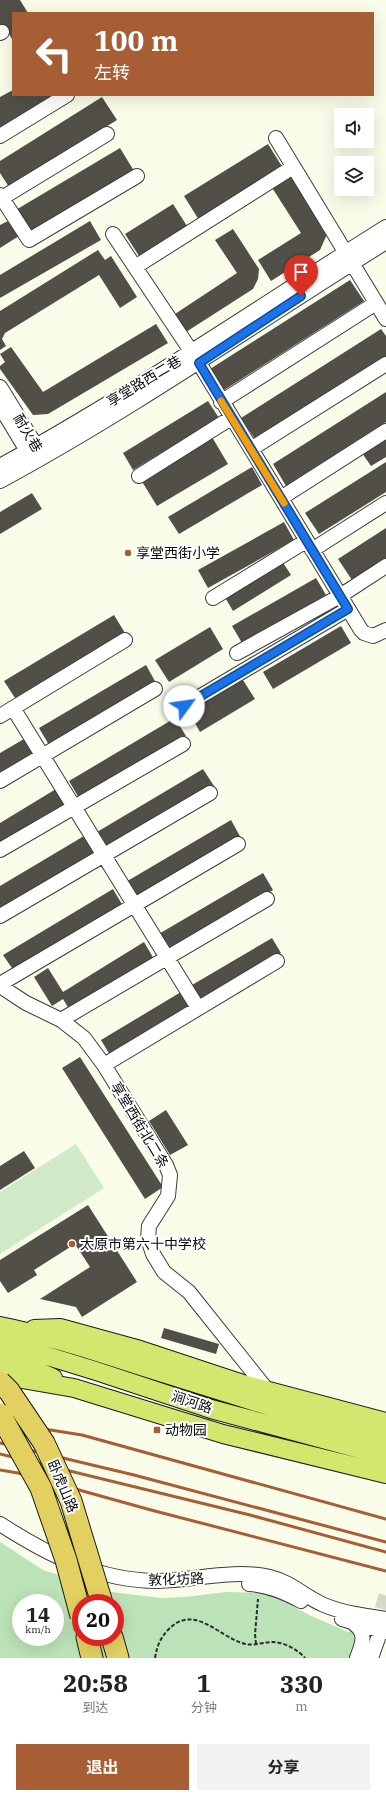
<!DOCTYPE html>
<html lang="zh">
<meta charset="utf-8">
<style>
body{margin:0;font-family:"IBM Plex Serif","Noto Sans SC",serif;background:#f2f2f2;color:#222;height:100vh;display:flex;flex-direction:column;font-size:15px;white-space:nowrap}
*{box-sizing:border-box;margin:0}
p{font-size:13px;color:#767676}
.icon{flex:none;width:22px;height:22px;fill:none;stroke:currentColor;stroke-width:2;stroke-linecap:round;stroke-linejoin:round}
.map{position:relative;height:1658px;overflow:hidden}
.side{display:flex;flex-direction:column;background:#fff;flex:1}
.side>*{flex:none}
.hud{position:absolute;left:12px;top:12px;width:362px;height:84px;border-radius:0px;box-shadow:0 4px 16px #0002;background:#a75e34;color:#fff;overflow:hidden}
.tools{position:absolute;left:334px;top:108px;display:grid;gap:8px}
.tools a{display:grid;place-items:center;width:40px;height:40px;border-radius:0px;background:#fff;box-shadow:0 4px 16px #0002;font-size:20px}
.speed{position:absolute;left:12px;top:1594px;display:flex;gap:8px;font-size:20px;font-weight:700;text-align:center}
.speed>*{display:grid;place-content:center;width:52px;height:52px;border-radius:50%;background:#fff;box-shadow:0 4px 16px #0002;line-height:1}
.speed small{font-size:10px;font-weight:400}
.speed .limit{border:6px solid #d22;background:#fff;color:#111}
.pin{position:absolute;display:grid;place-items:center;width:34px;height:34px;color:#fff;margin:-41px -17px;border-radius:50% 50% 50% 0;rotate:-45deg;box-shadow:0 0 4px #0007}
.pin .icon{rotate:45deg}
.me{position:absolute;width:44px;margin:-22px;rotate:59deg;stroke-linejoin:round;filter:drop-shadow(0 0 3px #0008)}
.turn{display:flex;align-items:center;gap:14px;height:84px;padding:0 16px;font-size:18px}
.turn .icon{width:52px;height:52px;stroke-width:2.5}
.turn b{display:block;font-size:28px;line-height:34px}
.eta{display:flex;justify-content:space-evenly;align-items:center;height:68px;text-align:center}
.eta b{font-size:24px;font-weight:700;line-height:28px}
.primary-button{display:flex;gap:8px;margin-top:auto;padding:8px 16px}
.primary-button a{flex:1;height:46px;border-radius:0px;background:#a75e34;color:#fff;font-size:16px;font-weight:700;line-height:46px;text-align:center}
.primary-button a+a{background:#f2f2f2;color:#222}
.map>svg:first-child{display:block}
</style>
<div class="map">
<svg width="386" height="1658" viewBox="0 0 386 1658">
<rect width="100%" height="100%" fill="#f8fce9"/>
<path fill="#bce2b7" fill-rule="evenodd" d="M0 1542 43 1570 111 1592 161 1598 185 1597 227 1592 268 1593 309 1615 348 1632 353 1630 357 1634 350 1658H0ZM21 1603H55V1637H21ZM81 1603H115V1637H81Z"/>
<path fill="#d0eac8" d="M76 1144 104 1188 0 1254V1192Z"/>
<path fill="#514f47" d="M0 0H20L28 13H13V41L4 25 0 27Z
M13 90V95H54L0 128V97Z
M102 97 117 120 9 187 0 173V161Z
M268 144 283 168 199 220 184 196Z
M120 148 134 171 28 234 14 211Z
M291 174 328 232 320 250 271 281 258 260 301 233 271 186Z
M173 204 187 226 139 256 125 234Z
M10 220 19 236 0 248V225Z
M90 221 101 240 0 298V275Z
M233 229 259 269 258 279 253 289 186 332 175 314 237 273 215 240Z
M98 250 105 260 111 256 137 297 120 308 99 275 5 333 2 339 6 346 0 350V311Z
M350 280 364 301 224 390 210 369Z
M156 324 168 343 48 414 33 415 0 369V366L5 362 0 354 11 347 43 392Z
M381 329 386 336V356L255 439 241 418Z
M386 392V422L286 486 273 464Z
M208 401 219 418 133 470 123 453Z
M212 437 228 464 157 506 141 480Z
M386 437V457L371 466 362 453Z
M386 462V492L319 534 305 513Z
M252 467 262 485 179 534 168 517Z
M32 493 42 509 0 534V512Z
M284 522 294 540 208 588 198 570Z
M386 528V558L352 580 338 559Z
M280 558 291 575 233 611 223 594Z
M316 578 326 595 242 643 232 626Z
M114 615 125 633 15 698 4 681Z
M341 626 351 643 273 689 263 672Z
M210 627 223 649 169 682 155 660Z
M146 665 156 683 49 745 39 728Z
M241 677 255 699 200 732 187 709Z
M175 718 186 736 79 798 69 781Z
M24 739 34 756 0 776V753Z
M203 769 214 786 107 849 97 832Z
M56 789 66 805 0 845V823Z
M231 820 241 838 135 900 124 883Z
M84 836 94 853 0 909V886Z
M263 873 273 890 167 953 157 935Z
M113 889 123 906 14 971 3 955Z
M272 938 281 953 201 1000 192 985Z
M144 942 154 959 69 1009 63 999 52 1006 34 977 48 968 63 992Z
M181 992 190 1007 110 1055 101 1040Z
M80 1057 163 1187 145 1199 62 1068Z
M166 1110 188 1145 170 1155 149 1121Z
M24 1151 35 1168 0 1190V1166Z
M88 1205 137 1282 82 1317 76 1307 40 1299 90 1267 75 1244 34 1270 37 1275 8 1293 0 1281V1260Z
M164 1328 219 1344 216 1354 161 1338Z"/>
<g fill="none" stroke-linecap="round" stroke-linejoin="round">
<path stroke="#d4d8c8" stroke-width="14" stroke-dasharray="14 7" stroke-linecap="butt" d="M376 1629 386 1594"/>
<defs>
<path id="minor" d="M0 33 2 32
M0 136 67 95
M276 138 386 319
M0 195 29 240 137 176
M2 198 107 134
M113 234 199 363 361 630 364 633 373 636 386 630
M135 267 293 167
M0 387 41 454
M221 402 376 303
M0 406 32 459
M251 449 386 364
M0 466C133 393 258 307 386 227
M139 476 231 418
M0 481C133 409 258 322 386 242
M281 498 386 431
M312 550 386 503
M213 598 306 541
M237 653 340 596 386 566
M184 706 348 609
M13 708 198 1008
M0 716 125 640
M0 781 155 689
M0 850 183 744
M0 916 210 793
M0 984 238 844
M0 986 26 1003 61 1020 84 1038 104 1065 166 1165 170 1175 168 1196 149 1226 148 1239 153 1254 164 1272 189 1292 268 1391
M61 1020 267 899
M104 1065 277 961
M0 1524C48 1555 99 1581 158 1581 195 1580 234 1569 270 1577 291 1582 305 1597 324 1605 343 1613 365 1616 386 1619
M249 1584C268 1585 284 1592 301 1601
M342 1619 386 1632
M353 1623C368 1633 362 1644 357 1658
M371 1658 384 1621"/>
<path id="major" d="M0 1326C56 1337 111 1357 166 1374 239 1397 312 1420 386 1440
M34 1329 60 1328 140 1350 246 1385 386 1422
M0 1343 15 1346 96 1371 211 1409 386 1456
M0 1359 24 1365 53 1378
M0 1375 74 1388 223 1434 386 1474"/>
<path id="highway" d="M87 1637 92 1658
M112 1637 118 1658"/>
</defs>
<use href="#minor" stroke="#3d3d3d" stroke-width="16"/>
<use href="#major" stroke="#1b1b1b" stroke-width="20"/>
<use href="#highway" stroke="#1b1b1b" stroke-width="23"/>
<path stroke="#2c2c2c" stroke-width="2" stroke-dasharray="4 2" stroke-linecap="butt" d="M256 1644 255 1634 258 1599
M155 1658C157 1646 160 1639 167 1631 193 1602 218 1636 242 1643 252 1647 262 1642 273 1642 284 1642 298 1650 305 1658"/>
<use href="#minor" stroke="#fff" stroke-width="14"/>
<use href="#major" stroke="#d3e76e" stroke-width="18"/>
<use href="#highway" stroke="#e2d161" stroke-width="21"/>
<path stroke="#a75e34" stroke-width="3" d="M0 1422 82 1435 386 1519
M0 1443 134 1475 386 1542
M0 1454 250 1515 386 1552
M0 1470 18 1473 151 1510 386 1571"/>
<defs>
<path id="highway-bridge" d="M0 1382 9 1391 44 1443 71 1501 102 1603
M0 1414 41 1488 66 1560 81 1616"/>
</defs>
<use href="#highway-bridge" stroke="#1b1b1b" stroke-width="23" stroke-linecap="butt"/>
<use href="#highway-bridge" stroke="#e2d161" stroke-width="21"/>
</g>
<g fill="none" stroke-linecap="round" stroke-linejoin="round">
<defs>
<path id="route" d="M184 706 348 609 199 363 301 296"/>
</defs>
<use href="#route" stroke="#114b97" stroke-width="10"/>
<use href="#route" stroke="#1a73e8" stroke-width="7"/>
<path stroke="#f59e0b" stroke-width="7" d="M221 401 284 503"/>
</g>
<g fill="#a75e34" stroke="#fff" stroke-width="1.5">
<circle cx="128" cy="553" r="4"/>
<circle cx="72" cy="1244" r="4"/>
<rect x="153" y="1426" width="8" height="8" rx="2"/>
</g>
<g text-anchor="middle" dominant-baseline="central" stroke-width="4" stroke-linejoin="round" paint-order="stroke">
<g font-size="14" fill="#0a0a0a" stroke="#fff">
<text transform="translate(144 381) rotate(-31)">享堂路西二巷</text>
<text transform="translate(28 433) rotate(59)">耐火巷</text>
<text transform="translate(140 1125) rotate(59)">享堂西街北二条</text>
<text transform="translate(192 1402) rotate(18)">涧河路</text>
<text transform="translate(63 1486) rotate(67)">卧虎山路</text>
<text transform="translate(176 1579) rotate(-2)">敦化坊路</text>
</g>
<g font-size="14" fill="#0a0a0a" stroke="#fff" text-anchor="start">
<text x="136" y="553">享堂西街小学</text>
<text x="80" y="1244">太原市第六十中学校</text>
<text x="165" y="1430">动物园</text>
</g>
</g>
</svg>
<div class="tools">
<a><svg class="icon" aria-label="sound" viewBox="0 0 24 24"><path d="M4 9h4l5-4v14l-5-4H4zM17 9q2 3 0 6"/></svg></a>
<a><svg class="icon" aria-label="layers" viewBox="0 0 24 24"><path d="M12 4l9 5-9 5-9-5zM3 14l9 5 9-5"/></svg></a>
</div>
<div class="speed"><div>14<small>km/h</small></div><div class="limit">20</div></div>
<div class="pin" style="left:301px;top:296px;background:#d93025"><svg class="icon" aria-label="arrive" viewBox="0 0 24 24"><path d="M6 21V4h12l-3 4 3 4H6"/></svg></div>
<svg class="me" style="left:184px;top:706px" viewBox="-20 -20 40 40"><circle r="19" fill="#fff"/><path d="M0-13L10 11 0 6-10 11z" fill="#1a73e8"/></svg>
<div class="hud">
<div class="turn"><svg class="icon" aria-label="left" viewBox="0 0 24 24"><path d="M17 20v-9H6M10 6l-5 5 5 5"/></svg><div><b>100 m</b>左转</div></div>
</div>
</div>
<section class="side">
<div class="eta">
<div><b>20:58</b><p>到达</p></div>
<div><b>1</b><p>分钟</p></div>
<div><b>330</b><p>m</p></div>
</div>
<div class="primary-button"><a>退出</a><a>分享</a></div>
</section>
